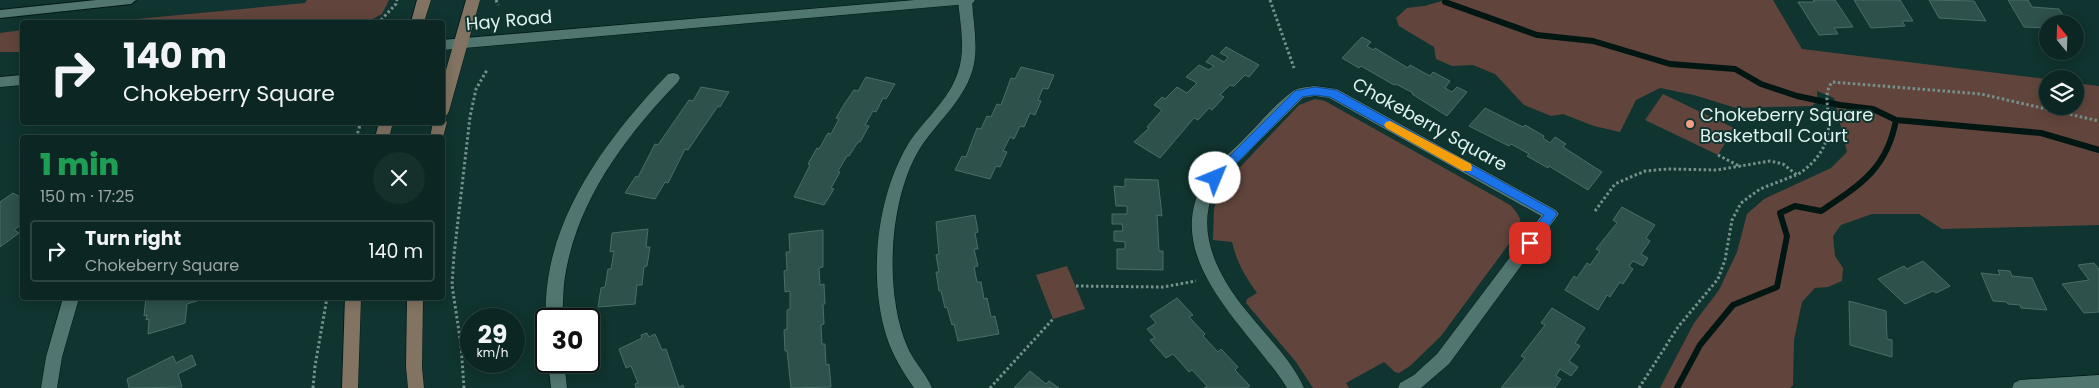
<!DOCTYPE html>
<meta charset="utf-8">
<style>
body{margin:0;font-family:Poppins,sans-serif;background:#152f2b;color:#f1f3f6;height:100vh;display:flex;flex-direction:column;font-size:19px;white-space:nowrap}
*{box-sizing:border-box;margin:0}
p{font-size:16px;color:#9aa5a6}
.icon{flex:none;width:28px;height:28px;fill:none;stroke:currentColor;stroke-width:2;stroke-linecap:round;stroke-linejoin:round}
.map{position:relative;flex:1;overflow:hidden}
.details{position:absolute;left:20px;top:135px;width:425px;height:165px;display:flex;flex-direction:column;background:#0c2723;border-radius:5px;box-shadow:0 2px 12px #0003,0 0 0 1px #2c4441}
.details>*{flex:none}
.top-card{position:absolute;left:20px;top:20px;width:425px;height:105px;border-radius:5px;box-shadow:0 2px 12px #0003,0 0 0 1px #2c4441;background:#0c2723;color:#f1f3f6;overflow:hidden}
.needle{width:32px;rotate:341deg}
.tools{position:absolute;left:2039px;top:15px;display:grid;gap:10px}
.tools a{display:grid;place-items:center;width:45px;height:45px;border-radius:50%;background:#0c2723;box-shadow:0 2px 12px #0003,0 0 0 1px #2c4441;font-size:25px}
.speed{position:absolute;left:460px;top:308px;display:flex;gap:10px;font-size:25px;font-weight:700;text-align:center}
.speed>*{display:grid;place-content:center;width:65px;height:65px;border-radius:50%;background:#0c2723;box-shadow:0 2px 12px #0003,0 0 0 1px #2c4441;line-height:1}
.speed small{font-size:12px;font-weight:400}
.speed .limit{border:2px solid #111;border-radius:8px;background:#fff;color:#111}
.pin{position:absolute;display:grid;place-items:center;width:42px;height:42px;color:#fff;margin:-21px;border-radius:10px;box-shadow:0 2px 8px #0006}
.me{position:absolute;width:55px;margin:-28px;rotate:45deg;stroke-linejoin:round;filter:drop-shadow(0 0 4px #0008)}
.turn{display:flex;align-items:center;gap:18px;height:105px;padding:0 20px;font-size:22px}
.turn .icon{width:65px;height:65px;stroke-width:2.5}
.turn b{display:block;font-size:35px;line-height:42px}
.round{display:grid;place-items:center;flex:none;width:52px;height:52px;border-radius:26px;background:#152f2b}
.summary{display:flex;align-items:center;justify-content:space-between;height:85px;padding:0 20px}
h1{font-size:30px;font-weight:800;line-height:38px;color:#1e9e55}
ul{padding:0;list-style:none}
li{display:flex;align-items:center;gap:15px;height:62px;margin:0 10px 8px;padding:0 10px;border:2px solid #2c4441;border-radius:5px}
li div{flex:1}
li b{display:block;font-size:19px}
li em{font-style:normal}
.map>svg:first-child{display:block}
</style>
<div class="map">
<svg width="2099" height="388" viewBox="0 0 2099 388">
<rect width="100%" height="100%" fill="#10342f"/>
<path fill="#61453c" d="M307 0H389L382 14 367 22H105L305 3Z
M1446 0H1773L1802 49 2047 79 2048 106H2075V83L2099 86V225L1942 229 1919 214H1872L1841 225 1833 236 1835 256 1843 268 1842 281 1828 287 1815 288 1802 302 1794 340 1793 385 1790 388H1660L1694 323 1719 290 1737 252 1747 214 1764 199 1831 168 1847 152 1834 98 1817 91V102L1812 106 1736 108 1694 95 1660 88 1636 100 1620 132 1594 126 1563 114 1551 116 1524 105 1495 74 1473 65 1452 66 1436 59 1434 47 1399 26 1396 18 1407 8 1424 6Z
M22 30V52H0V33Z
M1663 94 1734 128 1718 155 1645 120Z
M1315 99 1325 101 1510 205C1518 213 1525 222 1517 233L1441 336 1410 366 1399 373 1395 372 1384 362 1346 383 1349 388H1313L1296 362 1246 303 1247 299 1257 293C1245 276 1237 263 1232 242L1213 240 1214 208 1224 184 1299 105Z
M1067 266 1085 309 1053 319 1036 275Z"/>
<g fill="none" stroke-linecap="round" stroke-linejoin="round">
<path stroke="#001613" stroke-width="6" d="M1445 2 1537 35 1593 41 1670 64 1735 69 1761 84 1797 96 1840 105 1873 109 1896 120 2041 133 2099 150
M1677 388 1700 345 1733 305 1777 287 1787 236 1780 213 1795 206 1821 211C1860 185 1887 169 1896 120"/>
</g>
<path fill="#2e514b" stroke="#496d67" d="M1813 0H1835L1853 27 1834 28 1838 34 1819 35 1798 2H1815Z
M1854 0H1900L1913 21H1902L1905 26 1871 28Z
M1929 0 1974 1 1986 21 1939 18Z
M2008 0H2028L2032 7 2059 9 2069 24H2048V28L2024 27Z
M1362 37 1371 42 1367 46 1373 50 1375 48 1408 68 1410 65 1430 76 1433 72 1450 81 1445 88 1452 92 1457 87 1467 92 1447 116 1412 94 1413 93 1396 84 1394 85 1361 66 1359 68 1342 58Z
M1226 47 1259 65 1249 77 1245 75 1234 86 1230 85 1220 95 1224 97 1212 110 1209 108 1198 120 1194 118 1160 158 1134 142 1149 128 1147 127 1162 110 1154 105 1162 97 1165 99 1177 87 1187 93 1197 83 1186 77 1199 65 1209 70 1214 66 1206 62 1212 55 1224 62 1228 57 1220 53Z
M1021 67 1054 75 1048 89 1043 88 1038 100 1041 101 1035 115 1030 113 1024 127 1020 126 1014 139 1010 137 1003 151 1007 152 1000 167 996 166 990 179 955 170 962 156 966 157 977 128 981 129 987 116 991 117 997 104 1001 105 1011 78 1015 79Z
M866 77 895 84 886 99 883 98 876 112 873 111 865 125 869 126 860 142H858L849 156H847L838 171 840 172 831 188 834 189 824 205 794 197 810 165 808 164 817 148 819 149 828 133 831 134 839 119 836 118 845 103 854 90 858 91Z
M701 87 729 92 720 107 718 106 688 150 685 149 668 183 665 182 655 199 625 193 636 176 638 177 655 144 658 145 689 100 693 101Z
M1485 108 1523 127 1525 125 1544 136 1543 138 1550 143 1555 137 1566 144 1563 147 1602 172 1588 190 1549 166 1548 168 1527 156 1529 154 1511 144 1509 146 1469 126Z
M1125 179 1158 180 1162 216 1157 215 1158 232 1159 251H1163V270L1117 269V249H1125V242L1114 241V231H1123L1122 224H1112V214H1127V206H1116L1114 186 1125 187Z
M13 193 22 198V224L14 230 19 233 0 247V202Z
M1622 207 1655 225 1646 238 1650 241 1641 254 1648 258 1643 266 1633 261 1629 266 1633 269 1623 284 1620 282 1610 297 1607 295 1598 310 1565 290 1574 276 1577 278 1587 263 1590 265 1600 251 1596 249 1617 223 1613 220Z
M975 215 978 232 975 233 978 249H974L978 266 974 267 977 282H981L984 299 987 298 991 317 995 316 999 334 958 341 954 324 952 325 947 307 945 308 941 291H939L936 272H939L936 255 939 254 936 222Z
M648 229 646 247H650L647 266 644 267 642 285H637L635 304 598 307 601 288 605 287 608 269H611L614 251 610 252 612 233Z
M823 230V267L819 268 820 285 824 284 825 304H823L824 324 821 325 822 344H825L826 365 829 364 831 387 791 388 787 351H785L784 330 787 329V310L790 309V291L785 292 784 271 787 270 786 252H790L789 234Z
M1923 261 1950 286 1936 293 1933 291 1905 304 1878 279 1904 266 1907 269Z
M2094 263 2099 269V312L2084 313 2062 284 2089 280 2078 265Z
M1998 270 2010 271 2012 276 2032 278 2047 310 2021 308 2020 305 2008 304 2007 302 1993 301 1981 273 2000 275Z
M146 298H203V299L187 304 185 323 148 334 149 319 146 320 147 315 144 316Z
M1177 298 1193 315 1189 317 1205 334 1203 336 1218 352 1221 349 1238 367 1235 370 1250 386 1247 388H1204L1207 386 1192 370 1189 372 1173 354 1166 358 1150 340 1155 338 1147 329 1156 323 1150 316Z
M1849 301 1886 311 1887 339 1892 340V357L1850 345Z
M1552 308 1585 328 1575 343 1580 346 1569 361 1578 367 1571 376 1560 369 1556 376 1561 379 1555 388H1501L1525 358 1521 356 1545 325 1541 323Z
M647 333 649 337 655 334 662 350 666 349 679 387 683 385 684 388H636L635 384 638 383 631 366 626 368 619 349 642 338 641 335Z
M192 355 196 365 178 374 182 387 129 388 127 379 173 356 176 363Z
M1030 371 1046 384 1049 381 1059 388H1014Z"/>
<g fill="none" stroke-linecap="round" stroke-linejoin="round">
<defs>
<path id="service" d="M96 0H136L131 4 0 18V10Z"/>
<path id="minor" d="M958 0H972C973 21 978 43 974 64 967 99 936 122 919 150 889 200 884 292 907 346 913 361 926 373 932 388H914C903 372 893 356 887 338 868 280 876 199 907 146 922 121 949 101 958 72 966 49 960 23 958 0Z
M673 73 678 74 680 78 678 82C624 138 574 204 564 284 563 296 563 307 562 319L546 320C541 224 606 139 668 74Z
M1315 86 1337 89 1556 210 1559 214 1449 364 1421 388H1398L1400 383 1414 375 1437 354 1541 216 1329 98 1315 96 1303 98C1283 118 1263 137 1244 157 1233 168 1221 177 1214 191 1195 233 1219 277 1245 309 1265 335 1291 358 1304 388H1287C1248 326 1153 254 1209 174 1218 162 1231 152 1241 142 1257 126 1275 104 1293 91 1299 87 1308 87 1315 86Z
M63 298H79L62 357 57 388H41L46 357Z
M548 361H564L567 388H551Z
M2099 375V388H2012L2014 383 2020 380Z"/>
<path id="tertiary" d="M915 0H975L973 3 968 4 442 50V40Z
M22 75V85L0 87V77Z"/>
<path id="secondary" d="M417 0H431L424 22H411Z
M466 0H480L449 111 447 115 442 116V84Z
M442 117 447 122 442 141V138H430L433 122H442Z
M379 122H393L389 138H375Z
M345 298H361L358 388H342Z
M407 298H423L422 367 424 388H408L406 367Z"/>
</defs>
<use href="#service" stroke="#011a16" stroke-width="2"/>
<use href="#minor" stroke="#011a16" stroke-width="1"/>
<use href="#tertiary" stroke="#011a16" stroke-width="1"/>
<use href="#secondary" stroke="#011a16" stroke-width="1"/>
<path stroke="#75918c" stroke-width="3" stroke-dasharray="2.5 2.5" stroke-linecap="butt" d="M496 0 498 5
M1270 0 1294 68
M381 20 396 4 397 0
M356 138 361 122
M1718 155 1741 167
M1595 211 1615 184 1645 171 1668 169 1717 170 1770 161 1783 164 1797 175C1820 160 1832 141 1828 112 1827 101 1825 92 1832 82L1981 94 2099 121
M1076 286 1163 287 1196 281
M313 388 315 366 327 298
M464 388 461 345 452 285 454 255 470 117 476 89 487 70
M990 388 1053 319
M1639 388 1678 327 1718 279 1725 260 1732 220 1741 203 1760 189 1796 175"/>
<use href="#service" fill="#51756f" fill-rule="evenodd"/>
<use href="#minor" fill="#51756f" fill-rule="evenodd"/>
<use href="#tertiary" fill="#51756f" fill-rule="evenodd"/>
<use href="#secondary" fill="#827362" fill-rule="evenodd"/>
</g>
<path fill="#1a73e8" stroke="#114b97" d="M1315 87 1336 90 1555 211 1557 214 1555 217 1534 247H1525L1524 243 1525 240 1544 215 1330 97 1315 95 1302 97 1219 181H1211L1209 178 1211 175 1295 91Z"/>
<path fill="#f59e0b" d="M1390 121 1471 164 1472 167 1471 171H1463L1386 128 1384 125 1386 122Z"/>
<circle fill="#f39f85" stroke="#10342f" stroke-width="2" cx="1690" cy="124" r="5"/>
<g text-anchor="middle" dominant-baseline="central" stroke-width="4" stroke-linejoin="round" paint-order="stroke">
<g font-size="18" fill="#dff2ee" stroke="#10342f">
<text transform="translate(509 20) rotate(-5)">Hay Road</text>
<text transform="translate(1430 124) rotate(29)">Chokeberry Square</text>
</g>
<g font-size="18" fill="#dff2ee" stroke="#10342f" text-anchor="start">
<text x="1700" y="114">Chokeberry Square<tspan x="1700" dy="21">Basketball Court</tspan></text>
</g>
</g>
</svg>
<div class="tools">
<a><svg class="needle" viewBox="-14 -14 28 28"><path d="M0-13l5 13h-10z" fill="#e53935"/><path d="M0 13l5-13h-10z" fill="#9aa5a6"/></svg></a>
<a><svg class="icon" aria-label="layers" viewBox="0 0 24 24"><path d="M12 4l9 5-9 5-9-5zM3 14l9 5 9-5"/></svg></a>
</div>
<div class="speed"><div>29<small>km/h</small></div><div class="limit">30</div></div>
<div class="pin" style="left:1530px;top:243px;background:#d93025"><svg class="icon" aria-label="arrive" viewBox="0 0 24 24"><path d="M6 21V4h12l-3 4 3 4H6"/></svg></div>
<svg class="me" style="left:1215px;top:178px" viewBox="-20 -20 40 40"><circle r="19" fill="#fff"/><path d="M0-13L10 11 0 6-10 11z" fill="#1a73e8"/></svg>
<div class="top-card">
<div class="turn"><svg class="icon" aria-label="right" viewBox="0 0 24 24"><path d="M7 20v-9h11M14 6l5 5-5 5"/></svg><div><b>140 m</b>Chokeberry Square</div></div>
</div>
<section class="details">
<div class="summary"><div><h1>1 min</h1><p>150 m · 17:25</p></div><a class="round"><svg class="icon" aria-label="close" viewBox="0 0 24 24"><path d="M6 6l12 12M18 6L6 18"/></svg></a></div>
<ul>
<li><svg class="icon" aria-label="right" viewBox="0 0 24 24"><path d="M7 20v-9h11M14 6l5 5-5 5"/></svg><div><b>Turn right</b><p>Chokeberry Square</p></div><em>140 m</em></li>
</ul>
</section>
</div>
